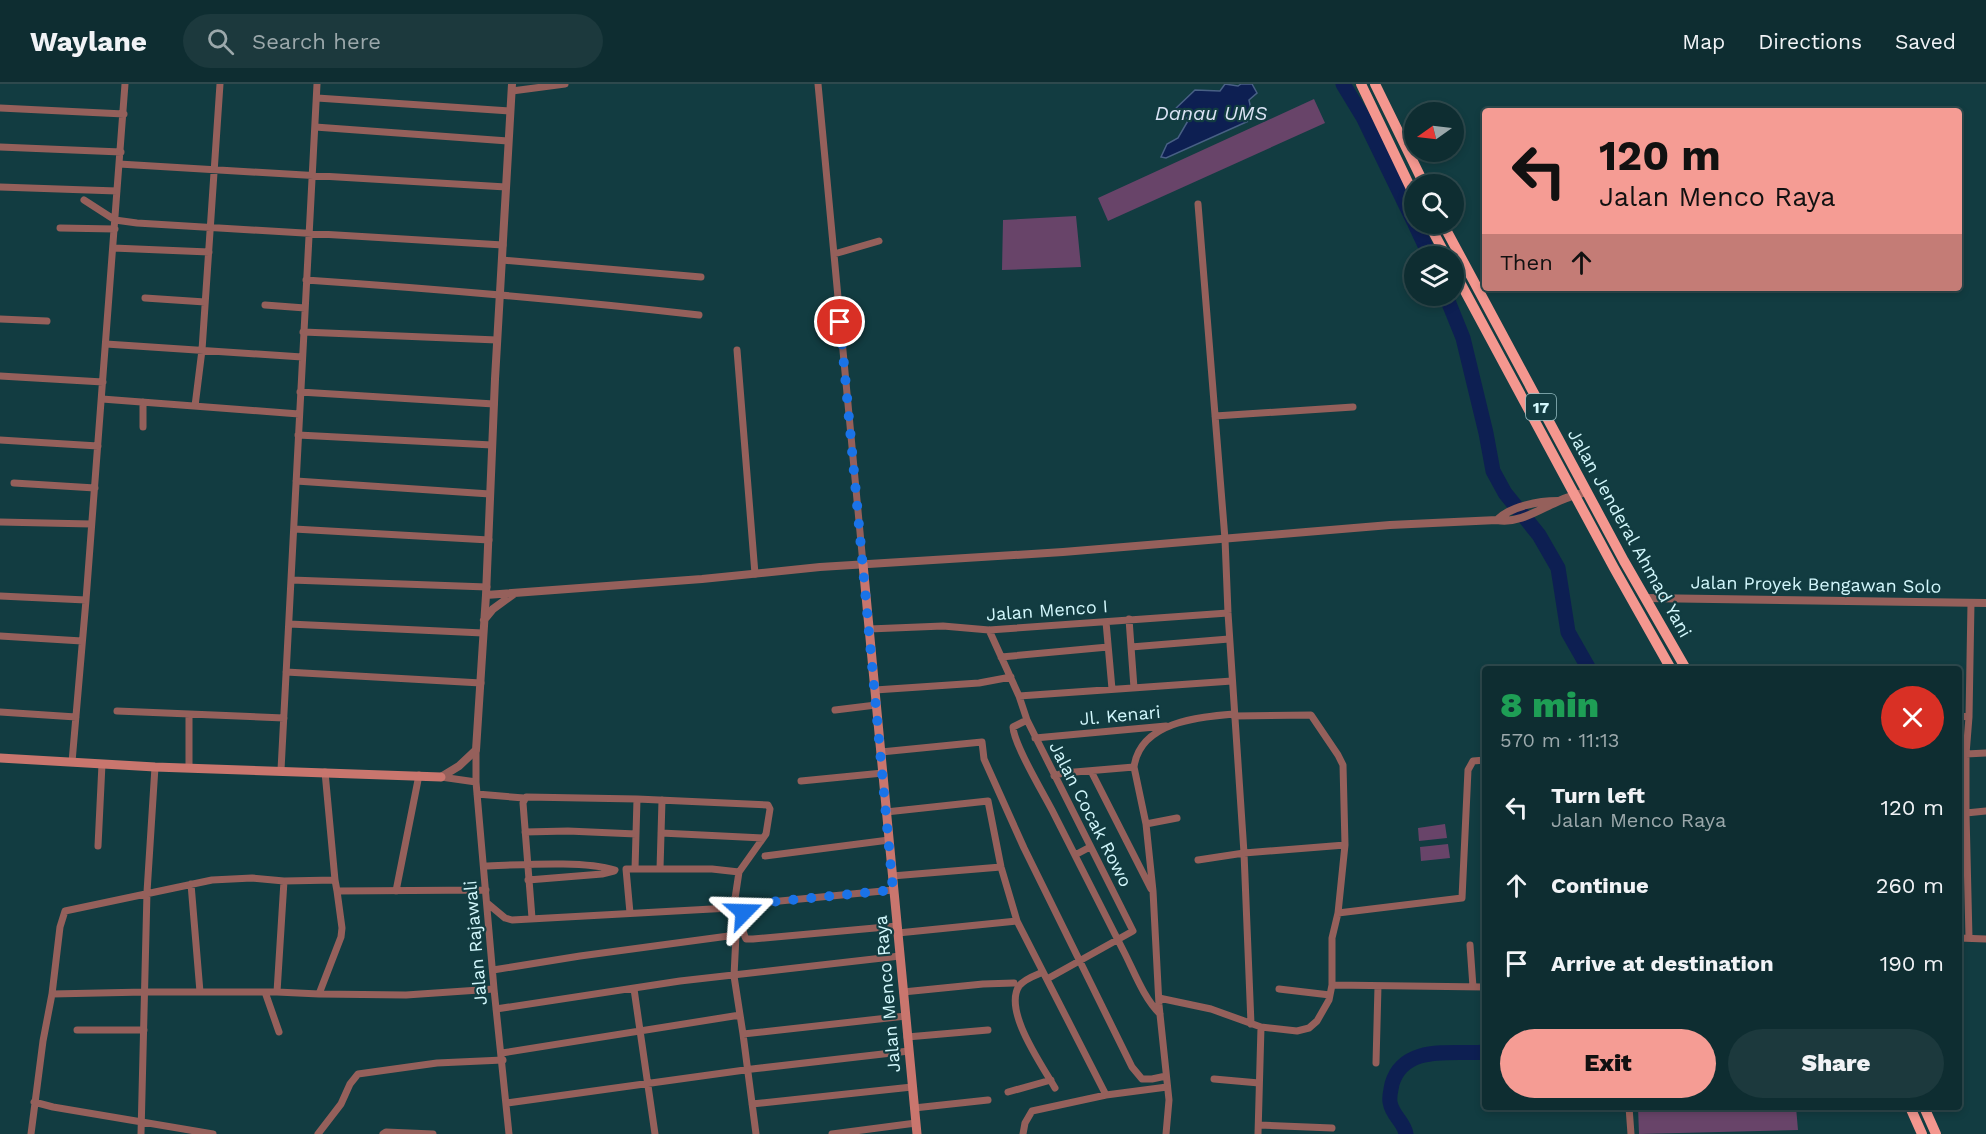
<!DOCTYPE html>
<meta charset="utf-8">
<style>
body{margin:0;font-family:"Work Sans",sans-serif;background:#1c393d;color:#f1f3f6;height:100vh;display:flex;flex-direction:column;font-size:22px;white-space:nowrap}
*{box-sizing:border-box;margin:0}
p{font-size:20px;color:#9ba8ab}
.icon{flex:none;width:33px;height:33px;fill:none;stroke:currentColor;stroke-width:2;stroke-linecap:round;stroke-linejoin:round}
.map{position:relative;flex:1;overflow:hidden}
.drawer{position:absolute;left:1482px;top:582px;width:480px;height:444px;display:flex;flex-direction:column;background:#0e2d31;border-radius:6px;box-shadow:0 3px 9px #0003,0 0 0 2px #2e494d}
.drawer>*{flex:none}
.hud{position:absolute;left:1482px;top:24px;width:480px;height:183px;border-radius:6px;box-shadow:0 3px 9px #0003,0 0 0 2px #2e494d;background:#f59c94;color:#111;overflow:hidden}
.needle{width:39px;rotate:256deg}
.buttons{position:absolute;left:1404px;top:18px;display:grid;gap:12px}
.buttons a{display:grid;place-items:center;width:60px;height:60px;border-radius:50%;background:#0e2d31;box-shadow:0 3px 9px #0003,0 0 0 2px #2e494d;font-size:30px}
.pin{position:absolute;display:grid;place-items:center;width:51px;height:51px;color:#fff;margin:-26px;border:3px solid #fff;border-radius:50%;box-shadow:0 2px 6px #0007}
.me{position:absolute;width:66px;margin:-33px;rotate:68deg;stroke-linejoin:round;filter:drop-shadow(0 0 4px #0008)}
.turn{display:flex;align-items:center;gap:21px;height:126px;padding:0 18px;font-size:27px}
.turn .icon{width:78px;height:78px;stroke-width:2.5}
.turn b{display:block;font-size:42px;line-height:51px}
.then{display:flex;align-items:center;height:57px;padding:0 18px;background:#0003;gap:12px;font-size:22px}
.round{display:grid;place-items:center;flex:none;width:63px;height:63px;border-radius:32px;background:#1c393d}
.headline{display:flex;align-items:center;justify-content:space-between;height:102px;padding:0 18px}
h1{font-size:36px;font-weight:800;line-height:45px;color:#1e9e55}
.primary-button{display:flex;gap:12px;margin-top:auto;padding:12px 18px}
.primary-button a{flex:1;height:69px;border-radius:36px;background:#f59c94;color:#111;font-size:24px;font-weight:800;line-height:69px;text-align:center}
.primary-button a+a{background:#1c393d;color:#f1f3f6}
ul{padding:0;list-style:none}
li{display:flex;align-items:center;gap:18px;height:78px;padding:0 18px}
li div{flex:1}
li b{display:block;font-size:22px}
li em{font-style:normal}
header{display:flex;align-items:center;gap:36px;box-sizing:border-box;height:84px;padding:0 30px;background:#0e2d31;border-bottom:2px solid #2e494d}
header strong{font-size:28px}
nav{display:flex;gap:33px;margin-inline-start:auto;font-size:21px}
.search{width:420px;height:54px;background:#1c393d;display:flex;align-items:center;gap:15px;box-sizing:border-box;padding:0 21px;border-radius:33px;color:#9ba8ab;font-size:22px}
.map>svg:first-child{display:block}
</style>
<header>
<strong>Waylane</strong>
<div class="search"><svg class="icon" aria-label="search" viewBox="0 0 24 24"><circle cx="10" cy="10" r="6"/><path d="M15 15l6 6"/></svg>Search here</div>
<nav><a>Map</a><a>Directions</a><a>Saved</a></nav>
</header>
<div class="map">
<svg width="1986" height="1050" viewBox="0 0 1986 1050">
<rect width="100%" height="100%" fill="#123c41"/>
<path fill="#684469" d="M1314 15 1325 39 1108 137 1098 114Z
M1076 132 1081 183 1002 186 1003 136Z
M1445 740 1447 754 1419 757 1418 744Z
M1448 760 1450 774 1421 777 1420 763Z
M1638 1023H1796L1798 1046 1639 1050Z"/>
<path fill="#0d1f52" stroke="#486085" stroke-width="1.5" d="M1225 0 1238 2 1241 0H1252L1257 9 1249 16 1253 35 1166 74 1161 73 1167 60 1178 54 1189 35 1172 28 1195 6 1220 7Z"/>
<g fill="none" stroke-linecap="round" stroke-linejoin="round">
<path stroke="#0d1f52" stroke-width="15" d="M1343 0 1363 33 1414 138
M1415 140 1430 172
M1446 212 1463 254 1486 349 1493 387 1505 409 1539 451 1558 484 1568 548 1589 585
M1406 1050C1404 1037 1392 1032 1390 1018 1389 1012 1391 1006 1392 1000 1404 959 1454 971 1485 968"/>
<path stroke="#95605b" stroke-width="7" d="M818 0 863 480
M512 7 565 0
M317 14 510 27
M0 24 124 30
M315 43 508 57
M0 63 121 68
M119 80 506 103
M0 103 117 107
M84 116 115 136 137 139 503 161
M1198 120 1225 455 1228 529 1244 769 1251 940
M60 144 115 145
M113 164 209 168
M834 170 879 157
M502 176 701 193
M306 196C438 205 569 216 699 231
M145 214 205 218
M265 221 305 224
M0 235 47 237
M303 248 497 256
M106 260 302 273
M737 266 755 490
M0 292 103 298
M300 308 494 320
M102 315 299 330
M143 318V343
M195 322 202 266 220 0
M1215 332 1353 323
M298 351 492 361
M0 356 98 362
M296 397 490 410
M14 399 95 404
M0 438 91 440
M294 445 489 456
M291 496 487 503
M0 512 86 516
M1971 519 1969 633 1966 670 1986 669
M1129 535 1134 604
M1106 538 1112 605
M289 540 483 549
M869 545 943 542 989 546 1228 529
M989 546 1019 612 1232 597
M0 552 82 557
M1131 563 1229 555
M1001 573 1108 563
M286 588 481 599
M875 606 979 599 1011 593
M1019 612 1027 636
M835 626 876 621
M117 627 284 634
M0 628 76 633
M1959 632 1969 633
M1035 654 1166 642
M476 666V698L494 905 509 1050
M881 668 982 658 984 675 1024 764 1132 983 1142 995H1152L1166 992
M1966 670V729L1986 727
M72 678 86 516 125 0
M189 684V630
M281 686 317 0
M1091 687 1151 805
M325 688 335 796
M1054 692 1063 689 1134 683
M441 693 476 698
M801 697 883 689
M477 710 524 714
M886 728 988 717 1001 783 1017 837 1106 1011
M1959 729H1966L1969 854
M1146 740 1177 734
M525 748 568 747 636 750
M661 749 763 754
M98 762 102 680
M1075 771 1090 763
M765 772 889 756
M1198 776 1244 769 1345 761
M484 782C520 781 582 776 615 786
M635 785 637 715
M660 785 662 716
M892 792 1001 783
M528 796 602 790 614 787
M284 797 277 908 319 910 341 853 342 844 337 807
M191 800 200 908
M893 806 749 820C741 827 741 845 746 855H753L897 842
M396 807 419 691
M487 819 505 834 512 836 730 824 734 821 739 788 712 785H626L630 829
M1338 829 1462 814 1468 686 1473 677 1485 676
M532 834 523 719 526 713 637 715 768 721 770 725 766 750 739 788
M898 849 1017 837
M1959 854 1986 855
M1470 861 1473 903
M493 886 580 872 736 851 734 892 743 950 756 1050
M1043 888C1036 891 1024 895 1019 902 1003 927 1042 981 1055 1004
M1047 895 1133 847 1027 636 1013 643C1014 661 1045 712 1054 730 1077 776 1100 821 1123 866 1134 887 1143 913 1160 930
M1332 901 1485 903
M634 905 655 1050
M1279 905 1330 911
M265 908 279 948
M903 908 983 900 1014 899
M52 910 145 908H277
M319 910 406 911 494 905
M1159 914 1211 925 1261 943 1297 947 1309 944 1317 937 1329 916 1332 901V854L1338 829 1345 761 1343 681 1338 671 1311 631 1234 632
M496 925 680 897 900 872
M77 946H144
M743 950 906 932
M907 953 988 946
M502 969 740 931
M1376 979 1378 902
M1214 995 1259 999
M1008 1008 1051 996
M34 1018 53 1023 213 1050
M507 1019 752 985 909 967
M752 1020 912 1003
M1629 1023 1631 1050
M914 1024 988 1016
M1259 1041 1332 1044
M31 1050 43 957 52 910 60 843 65 827 212 796 252 794 284 797 335 796 337 807 486 806
M141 1050 147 808 155 683
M318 1050 341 1020 350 1000 358 990 437 979 503 976
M383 1050 386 1048 433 1050
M832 1050 916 1039
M1023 1050 1025 1039 1032 1027 1106 1011 1167 1003
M1166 1050 1169 1016 1159 921 1153 807 1146 740 1134 683C1140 638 1198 633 1234 630
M1258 1050 1261 943"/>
<path stroke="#95605b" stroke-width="8" d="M512 0 495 295 486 511 702 495 820 483 1063 468 1390 441 1497 436C1519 440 1540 425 1559 417 1568 413 1578 410 1587 408
M1497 436C1511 422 1539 417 1558 417
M1645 514 1986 519
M484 536 493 525 515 509
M441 693 459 682 476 666 486 511"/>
<path stroke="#c9766e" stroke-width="9" d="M863 480 917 1050
M0 674 155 683 441 693"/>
<path stroke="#f4978f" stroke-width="10" d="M1361 0 1414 111
M1375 0 1424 100
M1429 140 1446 172
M1443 140 1624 477 1686 585
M1454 187 1614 484 1671 585
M1910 1023 1922 1050
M1924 1023 1936 1050"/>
</g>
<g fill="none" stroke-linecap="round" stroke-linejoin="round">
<path stroke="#1a73e8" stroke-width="10" stroke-dasharray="0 18" d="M744 828 749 820 893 806 840 238"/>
</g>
<g text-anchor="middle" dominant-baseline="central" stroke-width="4.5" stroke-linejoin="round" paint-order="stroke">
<rect fill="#123c41" stroke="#98bfc4" stroke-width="1.5" x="1526" y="310" width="30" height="26" rx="4.5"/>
<g font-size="16" font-weight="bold" fill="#d2f7fc">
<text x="1541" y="323">17</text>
</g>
<g font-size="18" fill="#d2f7fc" stroke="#123c41">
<text transform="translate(1630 449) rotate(61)">Jalan Jenderal Ahmad Yani</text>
<text transform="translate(1816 500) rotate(1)">Jalan Proyek Bengawan Solo</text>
<text transform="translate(1047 526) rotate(-4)">Jalan Menco I</text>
<text transform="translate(1120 631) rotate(-5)">Jl. Kenari</text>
<text transform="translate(1091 730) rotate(63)">Jalan Cocak Rowo</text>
<text transform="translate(475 859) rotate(-95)">Jalan Rajawali</text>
<text transform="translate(887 910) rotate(-95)">Jalan Menco Raya</text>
</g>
<g font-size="20" font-style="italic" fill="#dbe3f5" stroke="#123c41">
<text x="1211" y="29">Danau UMS</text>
</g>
</g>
</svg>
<div class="buttons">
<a><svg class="needle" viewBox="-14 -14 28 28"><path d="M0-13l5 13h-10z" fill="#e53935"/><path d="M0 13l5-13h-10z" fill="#9ba8ab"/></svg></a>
<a><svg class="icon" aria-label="search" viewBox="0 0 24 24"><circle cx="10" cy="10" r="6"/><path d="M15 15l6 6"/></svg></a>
<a><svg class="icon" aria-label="layers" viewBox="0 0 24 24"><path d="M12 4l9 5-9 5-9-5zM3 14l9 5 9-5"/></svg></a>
</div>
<div class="pin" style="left:840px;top:238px;background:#d93025"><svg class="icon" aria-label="arrive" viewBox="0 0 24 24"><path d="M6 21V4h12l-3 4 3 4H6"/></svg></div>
<svg class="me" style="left:744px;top:828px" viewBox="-20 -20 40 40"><path d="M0-17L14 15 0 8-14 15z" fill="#1a73e8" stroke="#fff" stroke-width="4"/></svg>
<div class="hud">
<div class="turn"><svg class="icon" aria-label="left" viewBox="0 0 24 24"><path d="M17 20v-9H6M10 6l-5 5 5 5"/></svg><div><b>120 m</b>Jalan Menco Raya</div></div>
<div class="then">Then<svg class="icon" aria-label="ahead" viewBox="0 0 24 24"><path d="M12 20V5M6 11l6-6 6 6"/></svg></div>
</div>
<section class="drawer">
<div class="headline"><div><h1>8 min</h1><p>570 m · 11:13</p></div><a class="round" style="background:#d93025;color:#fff"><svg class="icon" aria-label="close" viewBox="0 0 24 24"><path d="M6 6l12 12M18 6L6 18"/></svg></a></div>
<ul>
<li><svg class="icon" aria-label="left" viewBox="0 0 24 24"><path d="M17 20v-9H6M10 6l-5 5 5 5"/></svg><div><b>Turn left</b><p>Jalan Menco Raya</p></div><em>120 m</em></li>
<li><svg class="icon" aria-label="ahead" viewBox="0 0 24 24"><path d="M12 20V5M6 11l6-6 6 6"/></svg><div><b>Continue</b></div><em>260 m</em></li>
<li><svg class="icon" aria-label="arrive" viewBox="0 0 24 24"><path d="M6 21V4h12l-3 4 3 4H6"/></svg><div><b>Arrive at destination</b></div><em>190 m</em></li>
</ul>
<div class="primary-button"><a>Exit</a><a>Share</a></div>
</section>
</div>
